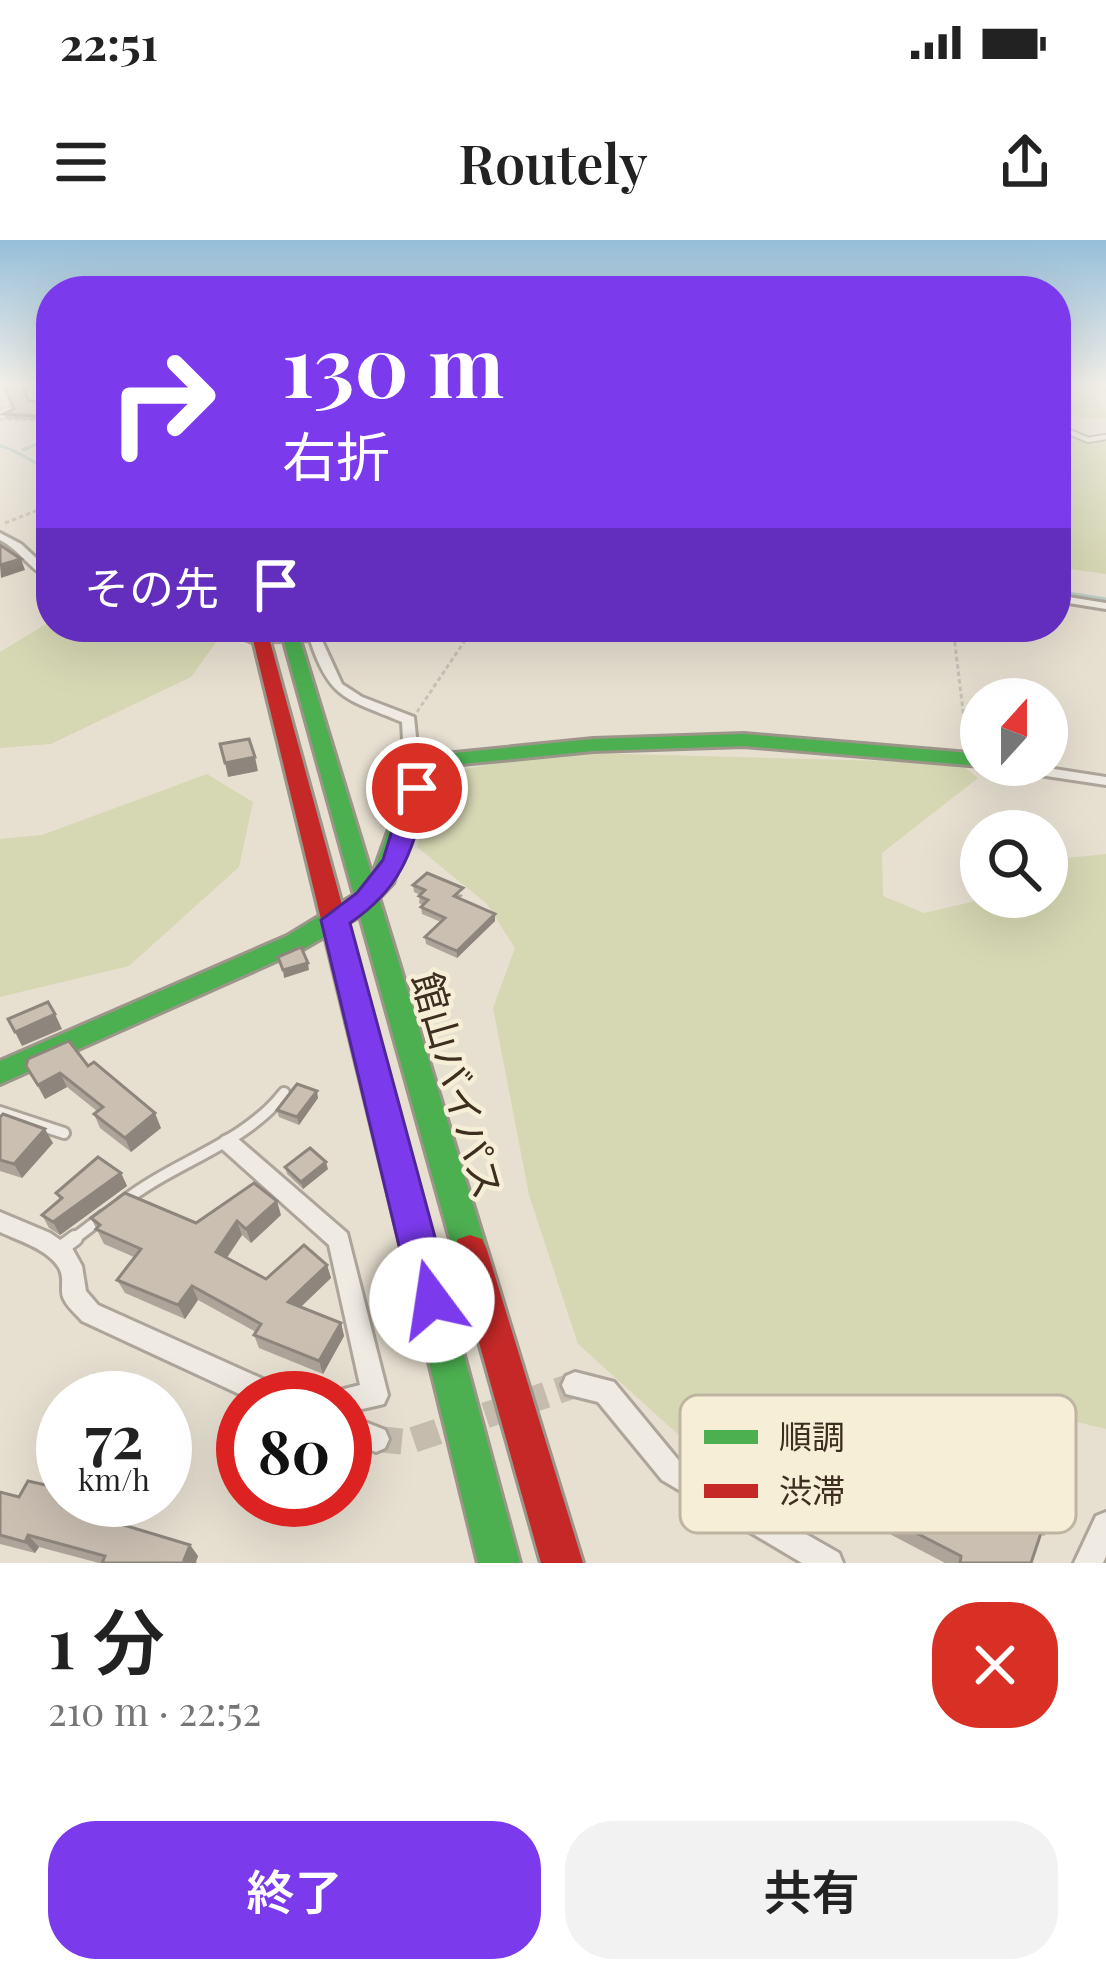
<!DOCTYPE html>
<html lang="ja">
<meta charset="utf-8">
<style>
body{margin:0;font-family:"Playfair Display","Noto Sans JP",serif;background:#f2f2f2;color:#222;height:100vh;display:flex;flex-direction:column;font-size:45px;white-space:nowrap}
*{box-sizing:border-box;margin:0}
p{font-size:39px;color:#767676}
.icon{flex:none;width:66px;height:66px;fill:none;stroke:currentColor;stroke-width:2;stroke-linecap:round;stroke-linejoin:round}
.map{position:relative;height:1323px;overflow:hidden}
.panel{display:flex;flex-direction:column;background:#fff;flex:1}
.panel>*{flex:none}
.top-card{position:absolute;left:36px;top:36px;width:1035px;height:366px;border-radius:48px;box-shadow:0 12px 48px #0002;background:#7c3aed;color:#fff;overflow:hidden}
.needle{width:78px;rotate:21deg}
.tools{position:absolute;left:960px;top:438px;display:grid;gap:24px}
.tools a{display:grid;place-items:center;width:108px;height:108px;border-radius:50%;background:#fff;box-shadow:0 12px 48px #0002;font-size:60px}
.speed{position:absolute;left:36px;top:1131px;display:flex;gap:24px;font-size:60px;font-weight:700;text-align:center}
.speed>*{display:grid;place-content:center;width:156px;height:156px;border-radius:50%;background:#fff;box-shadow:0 12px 48px #0002;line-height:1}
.speed small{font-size:30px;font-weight:400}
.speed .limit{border:18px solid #d22;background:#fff;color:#111}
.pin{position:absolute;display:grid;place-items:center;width:102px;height:102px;color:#fff;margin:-51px;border:6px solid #fff;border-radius:50%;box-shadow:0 3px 12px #0007}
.me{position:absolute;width:132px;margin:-66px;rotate:346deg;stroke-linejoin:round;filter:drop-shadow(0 0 9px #0008)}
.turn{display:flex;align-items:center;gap:42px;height:252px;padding:0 48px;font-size:54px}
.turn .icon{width:156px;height:156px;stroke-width:2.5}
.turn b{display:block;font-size:84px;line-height:102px}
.then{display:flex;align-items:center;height:114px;padding:0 48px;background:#0003;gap:24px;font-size:45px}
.round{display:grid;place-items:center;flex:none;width:126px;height:126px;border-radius:48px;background:#f2f2f2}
.head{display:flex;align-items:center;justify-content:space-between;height:204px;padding:0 48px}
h1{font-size:72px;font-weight:600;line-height:90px}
.cta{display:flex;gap:24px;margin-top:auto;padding:24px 48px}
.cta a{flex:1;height:138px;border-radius:48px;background:#7c3aed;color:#fff;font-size:48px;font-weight:600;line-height:138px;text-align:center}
.cta a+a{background:#f2f2f2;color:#222}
.status{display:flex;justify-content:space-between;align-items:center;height:84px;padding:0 60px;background:#fff;direction:ltr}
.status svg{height:33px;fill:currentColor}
header{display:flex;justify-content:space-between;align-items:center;height:156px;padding:0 48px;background:#fff;font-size:54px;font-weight:600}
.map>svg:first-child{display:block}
</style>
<div class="status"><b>22:51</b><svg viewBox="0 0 49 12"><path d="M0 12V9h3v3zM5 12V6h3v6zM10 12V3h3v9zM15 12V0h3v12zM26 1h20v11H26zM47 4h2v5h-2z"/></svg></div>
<header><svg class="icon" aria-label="menu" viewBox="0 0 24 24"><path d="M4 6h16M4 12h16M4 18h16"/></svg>Routely<svg class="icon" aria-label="share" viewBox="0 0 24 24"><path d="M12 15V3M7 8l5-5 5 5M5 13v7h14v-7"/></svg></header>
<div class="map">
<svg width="1106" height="1323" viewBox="0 0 1106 1323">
<rect width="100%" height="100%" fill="#e7e0d1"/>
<path fill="#d6d7b3" d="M1056 144H1106V151L1095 157 1106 169V179L1079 178 1056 168Z
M1056 196 1106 199V334L1056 327Z
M51 381V387H170L217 401 191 437 51 504 0 508V412Z
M552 512 959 523 978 538 882 613 883 656 924 673 993 657H1047V620L1106 614V1189L1044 1174 819 1195 702 1216 578 1104 529 955 493 768 515 708 487 664 417 607 434 549 460 530Z
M207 534 253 562 239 627 129 726 0 757V599L42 595Z"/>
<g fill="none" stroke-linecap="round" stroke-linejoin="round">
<path stroke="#bcccc2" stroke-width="3" d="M0 206C21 211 31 223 51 230
M23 210 51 198
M1056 351 1106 359"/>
<path stroke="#c5bcae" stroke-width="26" stroke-dasharray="26 12" stroke-linecap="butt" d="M376 1199 407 1202 575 1145"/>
<defs>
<path id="lane-far2" d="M1056 186 1088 200 1106 197"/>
<path id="lane-far1" d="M0 872 64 893
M122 963C173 922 245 904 284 853
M71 1001 104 976"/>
<path id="lane" d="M60 1009 75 998"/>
<path id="street" d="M0 293 21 304 51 332V340C31 331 20 310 0 300Z
M1056 355 1106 363V369L1056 361Z
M217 387H234L253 394H319L342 444 362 457 414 477 418 516 434 530 427 534 404 517 402 482C348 459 330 461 310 400L252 402Z
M993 525H1028L1106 537V545L1000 529Z
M229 894 236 897 347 993 388 1155 384 1164 345 1173V1158H333L336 1151 360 1145 329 1005 222 909 219 903 222 897Z
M0 972 50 993 72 1008 82 1026 86 1051 98 1065 285 1149 289 1158H248L82 1081C76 1074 66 1066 63 1057 60 1048 65 1038 59 1028 48 1009 19 1001 0 992Z
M575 1132 614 1142 680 1222 839 1313 843 1323H802L662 1240 598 1162 566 1154 562 1145 566 1136Z
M345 1174 385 1190 389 1199 385 1208 376 1212 345 1200Z
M1106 1272V1316L1103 1323H1074L1096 1276Z"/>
<path id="fast" d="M280 387H296L372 636C388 596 402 531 445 514L593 499 744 494 981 514V525H985L981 526 744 506 593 511 451 525 428 550 393 643 379 658 487 1010 482 1021 470 1025 458 1021 453 1010 360 676 305 708 0 844V821L287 696 354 655Z
M360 772 370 775 374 782 520 1323H478L346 782 350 775Z"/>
<path id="jam" d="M250 387H266L374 782 370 789H350L346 782Z
M470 995 482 999 487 1010 583 1323H541L453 1010 458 999Z"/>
</defs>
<use href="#lane-far2" stroke="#ada599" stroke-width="8"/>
<use href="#lane-far1" stroke="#ada599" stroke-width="16"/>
<use href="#lane" stroke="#ada599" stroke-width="20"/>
<use href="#street" stroke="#ada599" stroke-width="6"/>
<use href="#fast" stroke="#9c958a" stroke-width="6"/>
<use href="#jam" stroke="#9c958a" stroke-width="6"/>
<path stroke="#c8c2b9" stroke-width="3" stroke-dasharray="4.5 3" stroke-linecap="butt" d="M30 144 36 161 51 163
M0 168 13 166
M0 179 51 182
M5 283 51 265
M953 387 967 505
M417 472 474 387"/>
<use href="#lane-far2" stroke="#efebe3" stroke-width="4.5"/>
<use href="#lane-far1" stroke="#efebe3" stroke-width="10"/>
<use href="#lane" stroke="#efebe3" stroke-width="14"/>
<use href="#street" fill="#efebe3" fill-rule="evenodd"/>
<use href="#fast" fill="#4caf50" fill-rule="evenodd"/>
<use href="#jam" fill="#c62828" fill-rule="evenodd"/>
</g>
<path fill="#afa499" d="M29 161 51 162V181L6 179 4 174Z
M413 645 463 655 460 658 495 681 457 718 426 704 425 697 441 682 422 674 421 667 423 665 419 663 420 655 414 652Z
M26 826H88L161 888 131 912 100 888 94 874 97 871 67 847 45 859Z
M318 858 299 885 279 877 277 870Z
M0 877 53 903 22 938 0 931Z
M285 927 328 929 303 949 287 934Z
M121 933 127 946 60 995 49 988 42 975 60 960 56 953Z
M281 975 251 1003 242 995 227 1018 266 1039 327 1025 331 1038 301 1067 341 1083 344 1096 323 1134 259 1108 254 1095 256 1092 198 1060 185 1079 125 1053 117 1040 134 1017 104 1004 91 978 196 983Z
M956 1186 1004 1226 1054 1285 1044 1296 1040 1294 1031 1323H945L882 1290 893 1247 900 1235 935 1252 948 1199Z
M838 1233 817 1279 784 1256 788 1244Z
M0 1252 19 1257 134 1275 129 1287 190 1305 198 1316 196 1323H99L39 1307 35 1313 0 1304Z"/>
<path fill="#8e867d" d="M21 319 25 330 1 338 0 325Z
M255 517 258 531 228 537 225 523Z
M495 674V681L457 718V711Z
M308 723 309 730 284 738 283 730Z
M55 774 62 789 22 806 15 792Z
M60 833 67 847 45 859 38 845Z
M317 851 318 858 299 885 297 877Z
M155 873 161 888 131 912 125 898Z
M45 889 53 903 22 938 14 924Z
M326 922 328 929 303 949 301 942Z
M121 933 127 946 60 995 53 982Z
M277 961 281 975 251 1003 246 989Z
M237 981 242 995 221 1026 216 1012Z
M327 1025 331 1038 292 1075 288 1062Z
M192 1046 198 1060 185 1079 178 1065Z
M341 1083 344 1096 323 1134 319 1121Z
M126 1263 134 1275 125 1294 117 1283Z
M28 1295 39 1307 35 1313 25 1302Z
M190 1305 198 1316 195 1323 184 1320Z"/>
<path fill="#cbbfb2" stroke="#8e867d" stroke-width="3" d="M3 144H21L29 161 51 162V177L4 174 14 169Z
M0 305 21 319 0 325Z
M249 499 255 517 225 523 220 504Z
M427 633 463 648 454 656 495 674 457 711 425 697 445 678 421 667 428 660 419 656 425 650 413 645Z
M301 707 308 723 283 730 278 717Z
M48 762 55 774 15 792 8 779Z
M69 801 88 826 94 822 155 873 125 898 94 874 103 867 60 833 38 845 26 826 28 819Z
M297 844 317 851 297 877 277 870Z
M3 874 45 889 14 924 0 920V877Z
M310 908 326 922 301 942 285 927Z
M98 917 121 933 53 982 42 975 62 958 56 953Z
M254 943 277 961 246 989 237 981 216 1012 266 1039 304 1005 327 1025 288 1062 341 1083 319 1121 254 1095 261 1084 192 1046 178 1065 117 1040 141 1009 96 989 100 985 91 978 125 953 196 983Z
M956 1186 1007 1211 1004 1226 1058 1251 1054 1285 1045 1281 1031 1323H960L961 1316 889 1279 900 1235 939 1254Z
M28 1241 63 1249V1260H112L126 1263 117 1283 190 1305 184 1320 196 1323H102L105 1316 28 1295 25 1302 0 1295V1252L19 1257Z"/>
<linearGradient id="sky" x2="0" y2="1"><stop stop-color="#96bed9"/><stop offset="0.44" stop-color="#f4f1ea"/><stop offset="1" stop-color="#f4f1ea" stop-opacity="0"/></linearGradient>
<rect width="1106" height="329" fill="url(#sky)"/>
<path fill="#7c3aed" stroke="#51269a" stroke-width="3" d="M417 540 429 548C412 608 405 646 350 683L452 1060 446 1073 432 1079 418 1073 412 1060 321 680 357 653 383 620 405 548Z"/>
<g text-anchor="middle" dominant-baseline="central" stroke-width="9" stroke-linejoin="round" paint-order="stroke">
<g font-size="39" fill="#3d2e20" stroke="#f7eed8">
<text transform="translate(459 845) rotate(74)">館山バイパス</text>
</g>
</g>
<rect x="680" y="1155" width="396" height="138" rx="18" fill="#f7eed8" stroke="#bfb4a1" stroke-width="3"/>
<rect x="704" y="1190" width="54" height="14" fill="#4caf50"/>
<rect x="704" y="1244" width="54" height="14" fill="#c62828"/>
<g font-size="33" fill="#3d2e20">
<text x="779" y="1209">順調</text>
<text x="779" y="1263">渋滞</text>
</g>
</svg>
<div class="tools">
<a><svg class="needle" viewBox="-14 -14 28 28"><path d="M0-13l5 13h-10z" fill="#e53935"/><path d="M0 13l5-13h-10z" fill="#767676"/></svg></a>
<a><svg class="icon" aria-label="search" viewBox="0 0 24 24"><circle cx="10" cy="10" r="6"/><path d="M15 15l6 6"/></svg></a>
</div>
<div class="speed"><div>72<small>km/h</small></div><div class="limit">80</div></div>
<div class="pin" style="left:417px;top:548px;background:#d93025"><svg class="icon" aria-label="arrive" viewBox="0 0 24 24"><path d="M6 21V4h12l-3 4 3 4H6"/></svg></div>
<svg class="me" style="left:432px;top:1060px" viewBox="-20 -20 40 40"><circle r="19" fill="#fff"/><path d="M0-13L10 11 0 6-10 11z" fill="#7c3aed"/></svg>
<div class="top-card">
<div class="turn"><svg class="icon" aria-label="right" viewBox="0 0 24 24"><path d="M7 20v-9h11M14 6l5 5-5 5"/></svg><div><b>130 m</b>右折</div></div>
<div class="then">その先<svg class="icon" aria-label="arrive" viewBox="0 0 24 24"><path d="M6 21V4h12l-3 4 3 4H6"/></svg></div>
</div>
</div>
<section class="panel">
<div class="head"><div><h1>1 分</h1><p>210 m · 22:52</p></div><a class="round" style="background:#d93025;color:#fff"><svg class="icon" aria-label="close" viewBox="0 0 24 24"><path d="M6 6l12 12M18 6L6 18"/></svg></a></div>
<div class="cta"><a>終了</a><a>共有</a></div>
</section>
